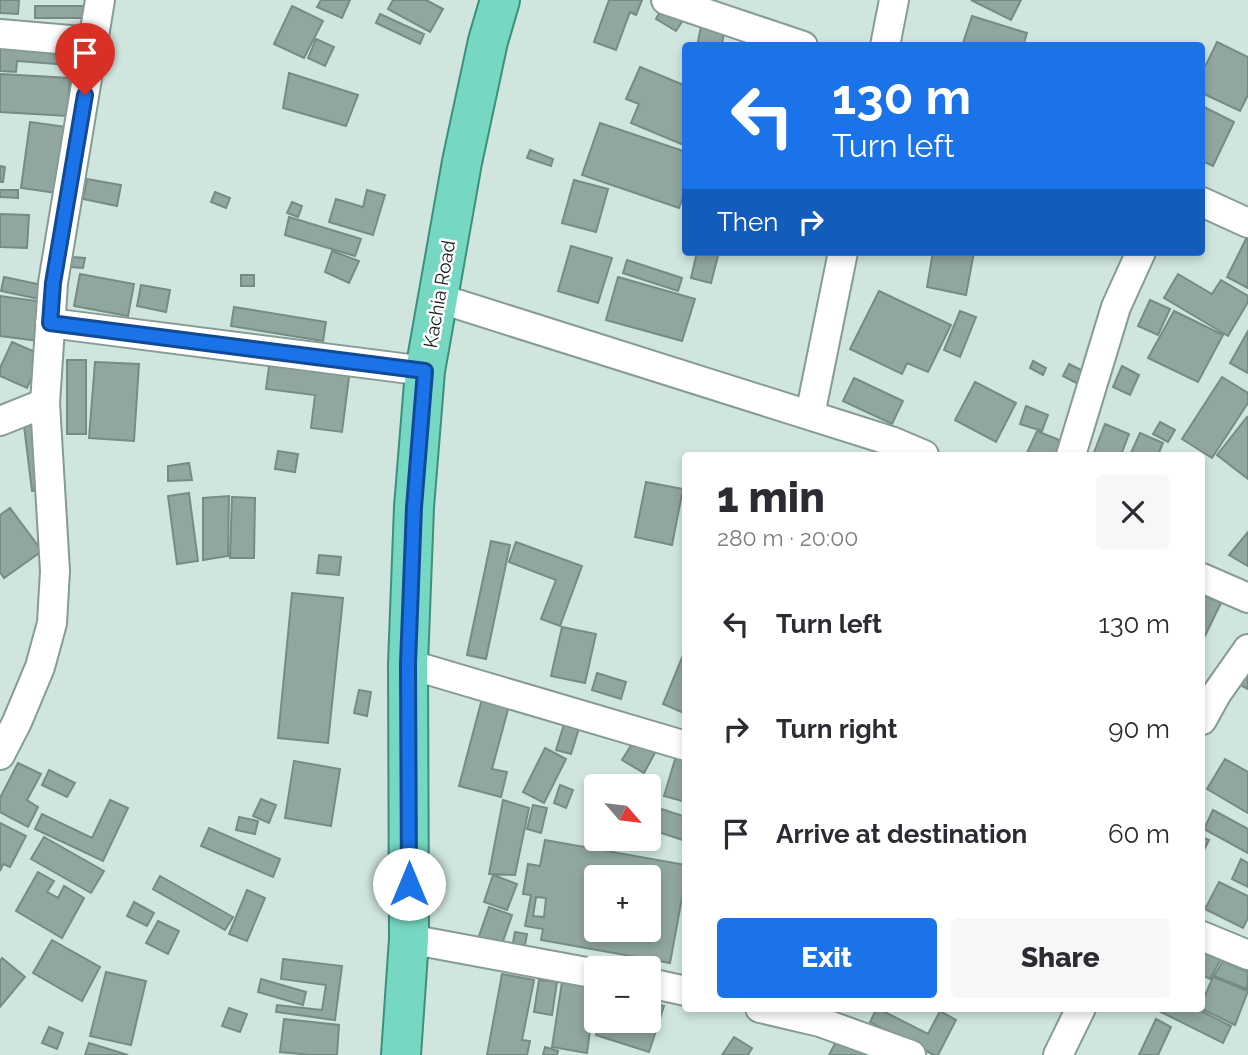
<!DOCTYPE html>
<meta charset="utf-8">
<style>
body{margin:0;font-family:Raleway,sans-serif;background:#f7f7f7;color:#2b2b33;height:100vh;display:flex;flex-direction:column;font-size:26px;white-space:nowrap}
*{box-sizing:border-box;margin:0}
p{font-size:23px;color:#7c7c81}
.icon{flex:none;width:38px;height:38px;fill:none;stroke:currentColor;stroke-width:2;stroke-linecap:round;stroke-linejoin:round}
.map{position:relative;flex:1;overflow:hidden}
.drawer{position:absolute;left:682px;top:452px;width:523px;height:560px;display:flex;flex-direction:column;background:#fff;border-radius:7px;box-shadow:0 4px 10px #0003}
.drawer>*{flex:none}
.hud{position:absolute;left:682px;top:42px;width:523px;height:214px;border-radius:7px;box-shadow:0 4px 10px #0003;background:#1a73e8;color:#fff;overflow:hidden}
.needle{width:46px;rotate:118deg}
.controls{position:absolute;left:584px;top:774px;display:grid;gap:14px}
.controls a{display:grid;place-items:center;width:77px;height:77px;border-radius:7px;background:#fff;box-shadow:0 4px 10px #0003;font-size:35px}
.pin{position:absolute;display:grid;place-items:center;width:60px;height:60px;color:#fff;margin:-72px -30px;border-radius:50% 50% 50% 0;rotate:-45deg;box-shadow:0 0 7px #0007}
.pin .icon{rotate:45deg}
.me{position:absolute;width:77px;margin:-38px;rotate:0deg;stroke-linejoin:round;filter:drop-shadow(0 0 5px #0008)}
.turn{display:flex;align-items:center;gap:24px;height:147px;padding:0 35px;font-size:32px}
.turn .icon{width:91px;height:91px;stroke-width:2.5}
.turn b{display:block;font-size:49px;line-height:60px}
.then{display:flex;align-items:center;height:66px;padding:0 35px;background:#0003;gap:14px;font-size:26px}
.round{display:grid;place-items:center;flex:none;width:74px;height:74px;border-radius:7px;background:#f7f7f7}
.headline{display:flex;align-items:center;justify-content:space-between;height:119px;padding:0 35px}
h1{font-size:42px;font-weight:800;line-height:52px}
.action{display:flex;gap:14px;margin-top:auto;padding:14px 35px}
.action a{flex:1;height:80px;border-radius:7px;background:#1a73e8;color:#fff;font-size:28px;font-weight:800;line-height:80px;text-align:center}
.action a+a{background:#f7f7f7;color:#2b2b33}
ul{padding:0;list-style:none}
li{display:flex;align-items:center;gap:21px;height:105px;padding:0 35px}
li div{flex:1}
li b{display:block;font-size:26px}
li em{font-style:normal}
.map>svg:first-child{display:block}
</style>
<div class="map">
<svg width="1248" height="1055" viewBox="0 0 1248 1055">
<rect width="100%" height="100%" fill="#cfe5de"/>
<path fill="#91a6a0" stroke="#778b86" stroke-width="2" fill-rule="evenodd" d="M0 0H19L18 14 0 13Z
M321 0H350L342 18 317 7Z
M393 0H426L443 9 430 32 388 9Z
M609 0H642L636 15 630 12 616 50 594 42Z
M971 0H1021L1011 20Z
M664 4 685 17 676 31 656 19Z
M35 6H96V18H35Z
M292 6 323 21 304 58 274 44Z
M380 14 424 34 420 44 376 23Z
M972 16 1027 33 1023 46H962Z
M702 22 725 27 722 44 729 46H697Z
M0 38 85 45 82 66 17 61 16 72 0 71Z
M316 39 334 47 325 66 308 58Z
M1217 42 1248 57V95L1240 111 1202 93V63L1206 65Z
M640 67 686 86V146L631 123 639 104 626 99Z
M289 73 358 95 346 126 283 108Z
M0 74 70 78 67 116 0 112Z
M1202 106 1234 122 1213 166 1202 161Z
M30 122 67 127 57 193 21 188Z
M600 123 686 152V189L679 208 582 175Z
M530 150 553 159 551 166 527 158Z
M0 166 5 167 3 182H0Z
M87 179 121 185 117 206 83 199Z
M574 180 608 189 596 232 562 223Z
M0 190H18V198L0 197Z
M367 190 385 195 373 235 329 222 336 199 363 207Z
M215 192 230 198 226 208 211 202Z
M292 202 302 206 298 217 287 213Z
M0 214 29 215 27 248 0 247Z
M289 217 361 239 355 256 285 235Z
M1248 235V288L1227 277Z
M571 246 612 258 598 303 558 291Z
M332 251 359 261 349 283 325 272Z
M697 252H719L711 283 691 278Z
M933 252H974L966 295 927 287Z
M72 257 85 258 83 268 71 267Z
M627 260 682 278 678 291 623 273Z
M80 274 134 284 128 316 74 306Z
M1178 274 1212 294 1221 280 1248 296V302L1228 336 1164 298Z
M241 275H254V286H241Z
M4 277 47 286 44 300 1 291Z
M618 277 695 299 682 341 606 320Z
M141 285 170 290 166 312 137 306Z
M879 291 951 325 928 372 907 363 902 374 850 349Z
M0 296 44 302 38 341 0 336Z
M1150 300 1170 309 1158 335 1138 326Z
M234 307 326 322 323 341 231 326Z
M960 311 976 317 960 357 944 350Z
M1174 311 1223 335 1198 382 1148 358Z
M1248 331V373L1230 363Z
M12 342 42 355 27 388 0 376V368Z
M270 359 350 369 342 432 311 428 315 395 266 389Z
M67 360H86V434H67Z
M1033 361 1046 368 1043 375 1030 368Z
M95 362 139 364 134 441 89 438Z
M1069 364 1091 375 1084 387 1063 376Z
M1122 366 1139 375 1130 395 1113 387Z
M1222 377 1248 393V403L1212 458 1182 439Z
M854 378 903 401 892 424 843 401Z
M975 382 1016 403 996 442 955 420Z
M1026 406 1048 415 1042 431 1020 424Z
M1247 417 1248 418V479L1217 455Z
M1160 422 1175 430 1168 442 1153 434Z
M1105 424 1129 434 1121 455H1093Z
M34 425 42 490 32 491 24 426Z
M1037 431 1074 446 1070 455H1026Z
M1140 433 1163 443 1158 455H1130Z
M278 451 298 454 295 472 275 469Z
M189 463 192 480 168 481V466Z
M646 482 683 489 672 545 635 537Z
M189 493 198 561 177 564 168 496Z
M229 496 228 556 203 560V498Z
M232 497 255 498 254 558H230Z
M10 508 42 551 4 578 0 572V515Z
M1248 532V566L1229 555Z
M491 541 510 545 486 659 467 655Z
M516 542 582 566 560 626 541 619 556 580 509 562Z
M319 555 341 557 339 575 317 573Z
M292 593 343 598 328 743 278 738Z
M1202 595 1221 603 1202 642Z
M562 627 596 634 585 683 551 676Z
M686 648V714L663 704Z
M1248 653V689L1233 681Z
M597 673 626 682 621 699 592 690Z
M359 690 371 692 367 716 354 713Z
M483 695 510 702 492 769 507 772 501 797 459 786Z
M565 721 580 725 571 754 556 750Z
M635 739 656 751 644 773 622 760Z
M545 748 566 759 544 803 523 792Z
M676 756 686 759V802L664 796Z
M1225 759 1248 772V813L1207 789Z
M294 761 340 769 331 826 285 818Z
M18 763 41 774 27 800 38 807 28 827 0 812V798Z
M49 770 75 783 67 797 42 785Z
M560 785 573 790 566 808 554 803Z
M261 799 276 805 269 823 253 816Z
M110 800 128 808 103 861 35 829 42 814 92 838Z
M503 800 529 808 515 875 489 874Z
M533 805 547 808 541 833 527 829Z
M649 805 686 817V841L649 829Z
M1213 810 1248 829V853L1204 829Z
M239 817 258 821 255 834 236 830Z
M0 823 26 836 10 867 3 864 0 871Z
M209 828 280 859 273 877 201 846Z
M44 837 104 871 91 893 31 859Z
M1202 837 1209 840 1202 854Z
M545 840 686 865V876L670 963 541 940 543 929 525 926 531 895 523 894 528 864 540 866ZM597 877H649V929H597ZM536 897 546 898 544 917 533 916Z
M1241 859 1248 863V887L1232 879Z
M38 872 54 881 47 892 58 898 64 886 84 898 62 938 16 911Z
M493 875 517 884 507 910 484 902Z
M160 876 233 917 225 930 153 889Z
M1219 882 1248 896V918L1243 928 1205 909Z
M247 890 265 898 247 941 229 934Z
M134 902 154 913 147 926 127 916Z
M489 907 512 915 501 947 478 939Z
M158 921 179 931 168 954 146 943Z
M515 932 527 934 524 950 512 948Z
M52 940 100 967 82 1001 33 973Z
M1202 949 1221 959 1210 979 1202 975Z
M2 958 25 977 0 1007V961Z
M283 959 342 966 335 1020 276 1012 277 1005 322 1010 326 985 281 979Z
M1223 961 1248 972 1247 989 1214 976Z
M106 972 146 981 131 1045 90 1036Z
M502 974 534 980 522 1040 530 1041 527 1055H487Z
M1213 977 1248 991 1235 1025 1200 1008H1202V1002Z
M261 979 306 992 303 1005 258 992Z
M539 980 557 982 552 1015 534 1012Z
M562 982 596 987 587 1053 552 1047Z
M649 1002 664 1006 649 1052 596 1035 601 1020H649Z
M229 1008 247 1014 240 1032 222 1026Z
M877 1008 928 1034 940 1011 956 1020 938 1055H934L870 1022Z
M1153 1008H1195L1231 1026 1223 1043Z
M284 1019 339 1025 337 1055H311L280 1052Z
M1156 1019 1171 1027 1158 1055H1139Z
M49 1027 63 1033 57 1049 42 1043Z
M734 1037 752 1048 748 1055H722Z
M837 1040 868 1055H829Z
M89 1043 128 1055H85Z
M545 1047 558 1051 557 1055H543Z"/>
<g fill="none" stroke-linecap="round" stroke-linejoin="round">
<defs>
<path id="minor" d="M666 0 803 46
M0 34 93 42
M885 46 894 0
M1202 202 1248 223
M438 298 891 441 924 455
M50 323 425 371
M810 415 843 252
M0 421 45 403
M1071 455 1116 307 1141 252
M1202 578 1248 598
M408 664 686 746
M1202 720 1217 693 1248 649
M0 755 17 722 40 667 52 623 55 571 45 403 53 283 100 0
M1202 936 1248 955
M409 939 597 974
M649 983 686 991
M760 1008 820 1022 911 1055
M1058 1055 1081 1008"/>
<path id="trunk" d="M401 1055 409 939 408 664 414 507 425 371 462 162 488 41 500 0"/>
</defs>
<use href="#minor" stroke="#869b95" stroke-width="32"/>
<use href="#trunk" stroke="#3e8f7d" stroke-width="42"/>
<use href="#minor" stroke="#fff" stroke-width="28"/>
<use href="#trunk" stroke="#76d7c2" stroke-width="38"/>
</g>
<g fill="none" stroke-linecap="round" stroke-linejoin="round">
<defs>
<path id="route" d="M85 95 53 283 50 323 425 371 414 507 408 664 409 884"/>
</defs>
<use href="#route" stroke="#114b97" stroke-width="18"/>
<use href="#route" stroke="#1a73e8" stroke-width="12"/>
</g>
<g text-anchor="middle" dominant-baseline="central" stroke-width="5" stroke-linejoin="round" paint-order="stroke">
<g font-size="19" fill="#141c1a" stroke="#fff">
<text transform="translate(439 294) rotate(-80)">Kachia Road</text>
</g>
</g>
</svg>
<div class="controls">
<a><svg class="needle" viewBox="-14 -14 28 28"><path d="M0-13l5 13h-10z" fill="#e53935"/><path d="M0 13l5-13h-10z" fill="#7c7c81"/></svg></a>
<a>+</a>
<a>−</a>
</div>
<div class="pin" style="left:85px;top:95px;background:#d93025"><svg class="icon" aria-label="arrive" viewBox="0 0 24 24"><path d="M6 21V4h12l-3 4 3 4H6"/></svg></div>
<svg class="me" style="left:409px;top:884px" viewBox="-20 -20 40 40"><circle r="19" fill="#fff"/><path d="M0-13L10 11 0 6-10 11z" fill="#1a73e8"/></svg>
<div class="hud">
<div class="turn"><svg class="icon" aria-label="left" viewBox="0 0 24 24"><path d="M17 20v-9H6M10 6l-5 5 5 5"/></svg><div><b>130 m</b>Turn left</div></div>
<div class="then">Then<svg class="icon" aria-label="right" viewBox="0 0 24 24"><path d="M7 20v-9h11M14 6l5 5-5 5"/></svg></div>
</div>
<section class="drawer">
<div class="headline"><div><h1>1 min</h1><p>280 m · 20:00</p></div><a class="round"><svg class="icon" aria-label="close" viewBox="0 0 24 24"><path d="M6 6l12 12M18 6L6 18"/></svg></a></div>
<ul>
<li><svg class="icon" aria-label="left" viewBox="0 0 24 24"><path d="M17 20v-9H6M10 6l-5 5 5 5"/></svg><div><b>Turn left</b></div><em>130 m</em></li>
<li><svg class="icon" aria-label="right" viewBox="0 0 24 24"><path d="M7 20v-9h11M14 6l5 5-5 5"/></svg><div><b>Turn right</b></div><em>90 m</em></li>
<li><svg class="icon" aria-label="arrive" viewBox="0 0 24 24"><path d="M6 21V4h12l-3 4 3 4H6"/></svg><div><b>Arrive at destination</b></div><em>60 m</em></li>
</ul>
<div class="action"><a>Exit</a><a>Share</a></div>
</section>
</div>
